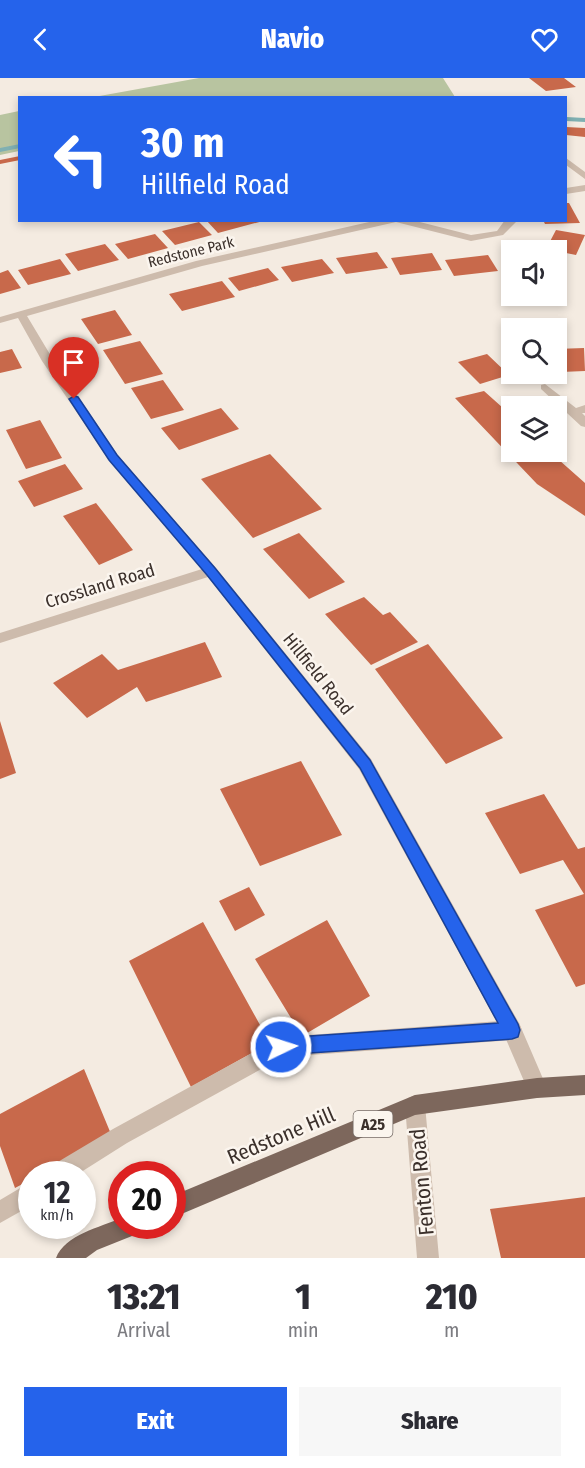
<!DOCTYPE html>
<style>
body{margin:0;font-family:"Fira Sans Condensed",sans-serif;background:#f7f7f7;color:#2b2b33;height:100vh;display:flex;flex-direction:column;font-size:22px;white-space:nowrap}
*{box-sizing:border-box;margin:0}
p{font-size:20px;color:#7c7c81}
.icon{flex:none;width:33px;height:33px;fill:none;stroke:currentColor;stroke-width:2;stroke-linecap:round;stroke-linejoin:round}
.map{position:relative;height:1180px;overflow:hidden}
.drawer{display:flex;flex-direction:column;background:#fff;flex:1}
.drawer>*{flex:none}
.top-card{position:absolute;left:18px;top:18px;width:549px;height:126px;border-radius:0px;box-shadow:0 3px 9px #0003;background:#2563eb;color:#fff;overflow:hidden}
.tools{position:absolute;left:501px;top:162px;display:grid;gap:12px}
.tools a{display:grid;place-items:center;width:66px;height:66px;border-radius:0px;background:#fff;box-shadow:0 3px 9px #0003;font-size:30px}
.speed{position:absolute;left:18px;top:1083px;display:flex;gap:12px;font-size:30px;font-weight:700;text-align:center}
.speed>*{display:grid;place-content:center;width:78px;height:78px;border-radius:50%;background:#fff;box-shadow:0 3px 9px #0003;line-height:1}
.speed small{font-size:15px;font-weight:400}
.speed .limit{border:9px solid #d22;background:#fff;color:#111}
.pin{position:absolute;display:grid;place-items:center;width:51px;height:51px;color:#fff;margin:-62px -26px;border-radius:50% 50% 50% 0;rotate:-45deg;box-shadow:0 0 6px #0007}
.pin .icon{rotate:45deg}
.me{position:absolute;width:66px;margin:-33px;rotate:86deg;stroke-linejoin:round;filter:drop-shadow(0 0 4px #0008)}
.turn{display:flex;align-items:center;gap:21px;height:126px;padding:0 24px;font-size:27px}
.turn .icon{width:78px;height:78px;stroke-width:2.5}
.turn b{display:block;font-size:42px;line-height:51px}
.eta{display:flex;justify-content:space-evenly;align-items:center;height:102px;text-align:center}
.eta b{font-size:36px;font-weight:800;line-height:42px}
.primary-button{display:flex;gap:12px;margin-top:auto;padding:12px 24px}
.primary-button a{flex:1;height:69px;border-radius:0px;background:#2563eb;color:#fff;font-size:24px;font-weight:800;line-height:69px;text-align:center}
.primary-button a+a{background:#f7f7f7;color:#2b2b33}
header{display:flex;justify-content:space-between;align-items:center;height:78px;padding:0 24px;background:#2563eb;color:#fff;font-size:27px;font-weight:800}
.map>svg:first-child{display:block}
</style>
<header><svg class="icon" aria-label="back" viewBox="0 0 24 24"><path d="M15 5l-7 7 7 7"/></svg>Navio<svg class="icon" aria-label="heart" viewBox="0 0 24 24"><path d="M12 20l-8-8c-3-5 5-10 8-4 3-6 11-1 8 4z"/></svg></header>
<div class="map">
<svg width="585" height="1180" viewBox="0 0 585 1180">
<rect width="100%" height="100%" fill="#f4ebe1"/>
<path fill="#b8c4a0" d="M199 0H443L455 19H94Z
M19 33V73L0 77V37Z"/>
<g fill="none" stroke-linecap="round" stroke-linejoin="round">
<path fill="#7fb0b2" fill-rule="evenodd" d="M566 39 585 40V44L566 43Z
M20 66V70L0 74V70Z"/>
</g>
<path fill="#c8694b" d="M529 0H564L576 9 546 13Z
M566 49 585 50V59L566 57Z
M20 78V82L0 86V82Z
M566 125H569L580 145 545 146 543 142H566Z
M206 142H263V143L218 155Z
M199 144 212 157 175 167 162 153Z
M556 152 585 157 576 177 546 171Z
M155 156 168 170 128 181 115 166Z
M105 166 119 182 78 193 65 176Z
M377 174 388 190 346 196 336 180Z
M432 175 442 192 400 197 391 180Z
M488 177 498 193 454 198 445 182Z
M60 181 71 196 28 207 18 192Z
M322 181 334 195 292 204 281 189Z
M268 190 279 202 239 213 228 200Z
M8 192 21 210 0 216V195Z
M222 203 235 219 182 233 169 216Z
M115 232 132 257 98 266 81 241Z
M140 263 163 296 125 306 103 272Z
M584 270 585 293 561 294 556 282V271Z
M12 271 22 290 0 295V274Z
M487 276 509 297 480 306 458 284Z
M163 302 184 332 151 341 131 310Z
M484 313 512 338V374H550L585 405V438L537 406 455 320Z
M221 330 239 351 179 372 161 350Z
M40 342 62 380 26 391 6 352Z
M270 376 322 431 253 460 201 401Z
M65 386 83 411 34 429 18 403Z
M96 425 133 472 99 487 63 438Z
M299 455 345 504 309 521 263 471Z
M364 519 383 537 390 534 418 564 371 587 325 536Z
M205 564 222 599 146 624 137 609 87 640 53 605 102 576 118 592Z
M428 566 503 660 446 686 375 591Z
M0 643 16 695 0 701Z
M301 683 342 757 260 788 220 711Z
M544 716 578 771 585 769V906L576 909 535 832 584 816 563 782 520 796 485 735Z
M249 809 265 837 235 853 219 823Z
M327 842 370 918 302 958 255 881Z
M203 844 270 965 191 1009 129 883Z
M84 991 111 1056 39 1096H32V1101L15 1110 0 1068V1036Z
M585 1119V1180H501L490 1131Z"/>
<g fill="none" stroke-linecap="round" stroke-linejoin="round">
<path fill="#cdbbac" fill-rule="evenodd" d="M566 80 585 94V101L566 87Z
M585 107V113L566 116V110Z
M512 942 519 945 522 952 519 959 512 962 283 979 127 1065 78 1096H48L51 1088 113 1051 281 959Z
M32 1103V1127L0 1145V1122Z"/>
<path fill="#cdbbac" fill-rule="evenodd" d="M378 142H412L471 157 497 153 505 142 516 144 503 157 471 163 396 144 202 188 27 238 54 283 117 376 216 490 371 681 519 945 547 1010 544 1017 537 1020 530 1017 505 959 359 691 208 499 0 565V555L202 491 109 382 42 283 18 240 0 245V239L196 183Z
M545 306 576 330 585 327V335H582L585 338V349L581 348 541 311V307Z
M415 1017 422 1020 425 1027 439 1180H417L405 1027 408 1020Z"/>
<path fill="#7d675c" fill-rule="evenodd" d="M585 997V1017L537 1020 415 1037 172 1140V1118L415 1017 537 1000Z
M122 1140V1148H140L137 1156 97 1172 86 1180H56C65 1157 100 1149 122 1140Z"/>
</g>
<path fill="#2563eb" stroke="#184099" stroke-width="1.5" d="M74 318 78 319 117 377 215 490 370 682 518 946 520 952 518 959 512 961 281 977 275 975 272 969 275 962 281 960 498 945 360 690 207 497 109 382 69 321Z"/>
<g text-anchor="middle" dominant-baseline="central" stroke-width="5" stroke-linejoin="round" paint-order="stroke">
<g font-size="15" fill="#3b302b" stroke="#fbf5ee">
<text transform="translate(191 174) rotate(-14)">Redstone Park</text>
</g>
<rect fill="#fbf5ee" stroke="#756b66" stroke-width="1.5" x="353.5" y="1033" width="39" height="26" rx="4.5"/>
<g font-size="16" font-weight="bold" fill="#3b302b">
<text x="373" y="1046">A25</text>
</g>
<g font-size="18" fill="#3b302b" stroke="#fbf5ee">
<text transform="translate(100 508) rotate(-17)">Crossland Road</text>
<text transform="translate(318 596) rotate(51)">Hillfield Road</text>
</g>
<g font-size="21" fill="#3b302b" stroke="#fbf5ee">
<text transform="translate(281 1058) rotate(-23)">Redstone Hill</text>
<text transform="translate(422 1104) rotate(-95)">Fenton Road</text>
</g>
</g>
</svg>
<div class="tools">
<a><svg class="icon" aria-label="sound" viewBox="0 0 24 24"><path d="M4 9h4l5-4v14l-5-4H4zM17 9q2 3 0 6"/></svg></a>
<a><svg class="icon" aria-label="search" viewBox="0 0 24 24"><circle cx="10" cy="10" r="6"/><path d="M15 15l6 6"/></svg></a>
<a><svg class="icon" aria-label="layers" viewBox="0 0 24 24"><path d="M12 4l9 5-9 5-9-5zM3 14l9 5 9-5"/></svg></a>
</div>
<div class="speed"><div>12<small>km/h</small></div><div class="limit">20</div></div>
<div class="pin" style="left:74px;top:321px;background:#d93025"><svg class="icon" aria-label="arrive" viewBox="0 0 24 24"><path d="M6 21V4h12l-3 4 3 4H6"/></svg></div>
<svg class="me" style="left:281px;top:969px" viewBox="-20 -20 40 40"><circle r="17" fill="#2563eb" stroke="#fff" stroke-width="3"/><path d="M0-11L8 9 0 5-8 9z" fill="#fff"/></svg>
<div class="top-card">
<div class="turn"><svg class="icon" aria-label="left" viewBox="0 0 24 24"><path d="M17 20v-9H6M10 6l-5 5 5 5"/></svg><div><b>30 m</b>Hillfield Road</div></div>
</div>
</div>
<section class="drawer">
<div class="eta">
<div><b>13:21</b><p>Arrival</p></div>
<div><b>1</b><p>min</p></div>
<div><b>210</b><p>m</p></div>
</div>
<div class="primary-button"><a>Exit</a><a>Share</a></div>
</section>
